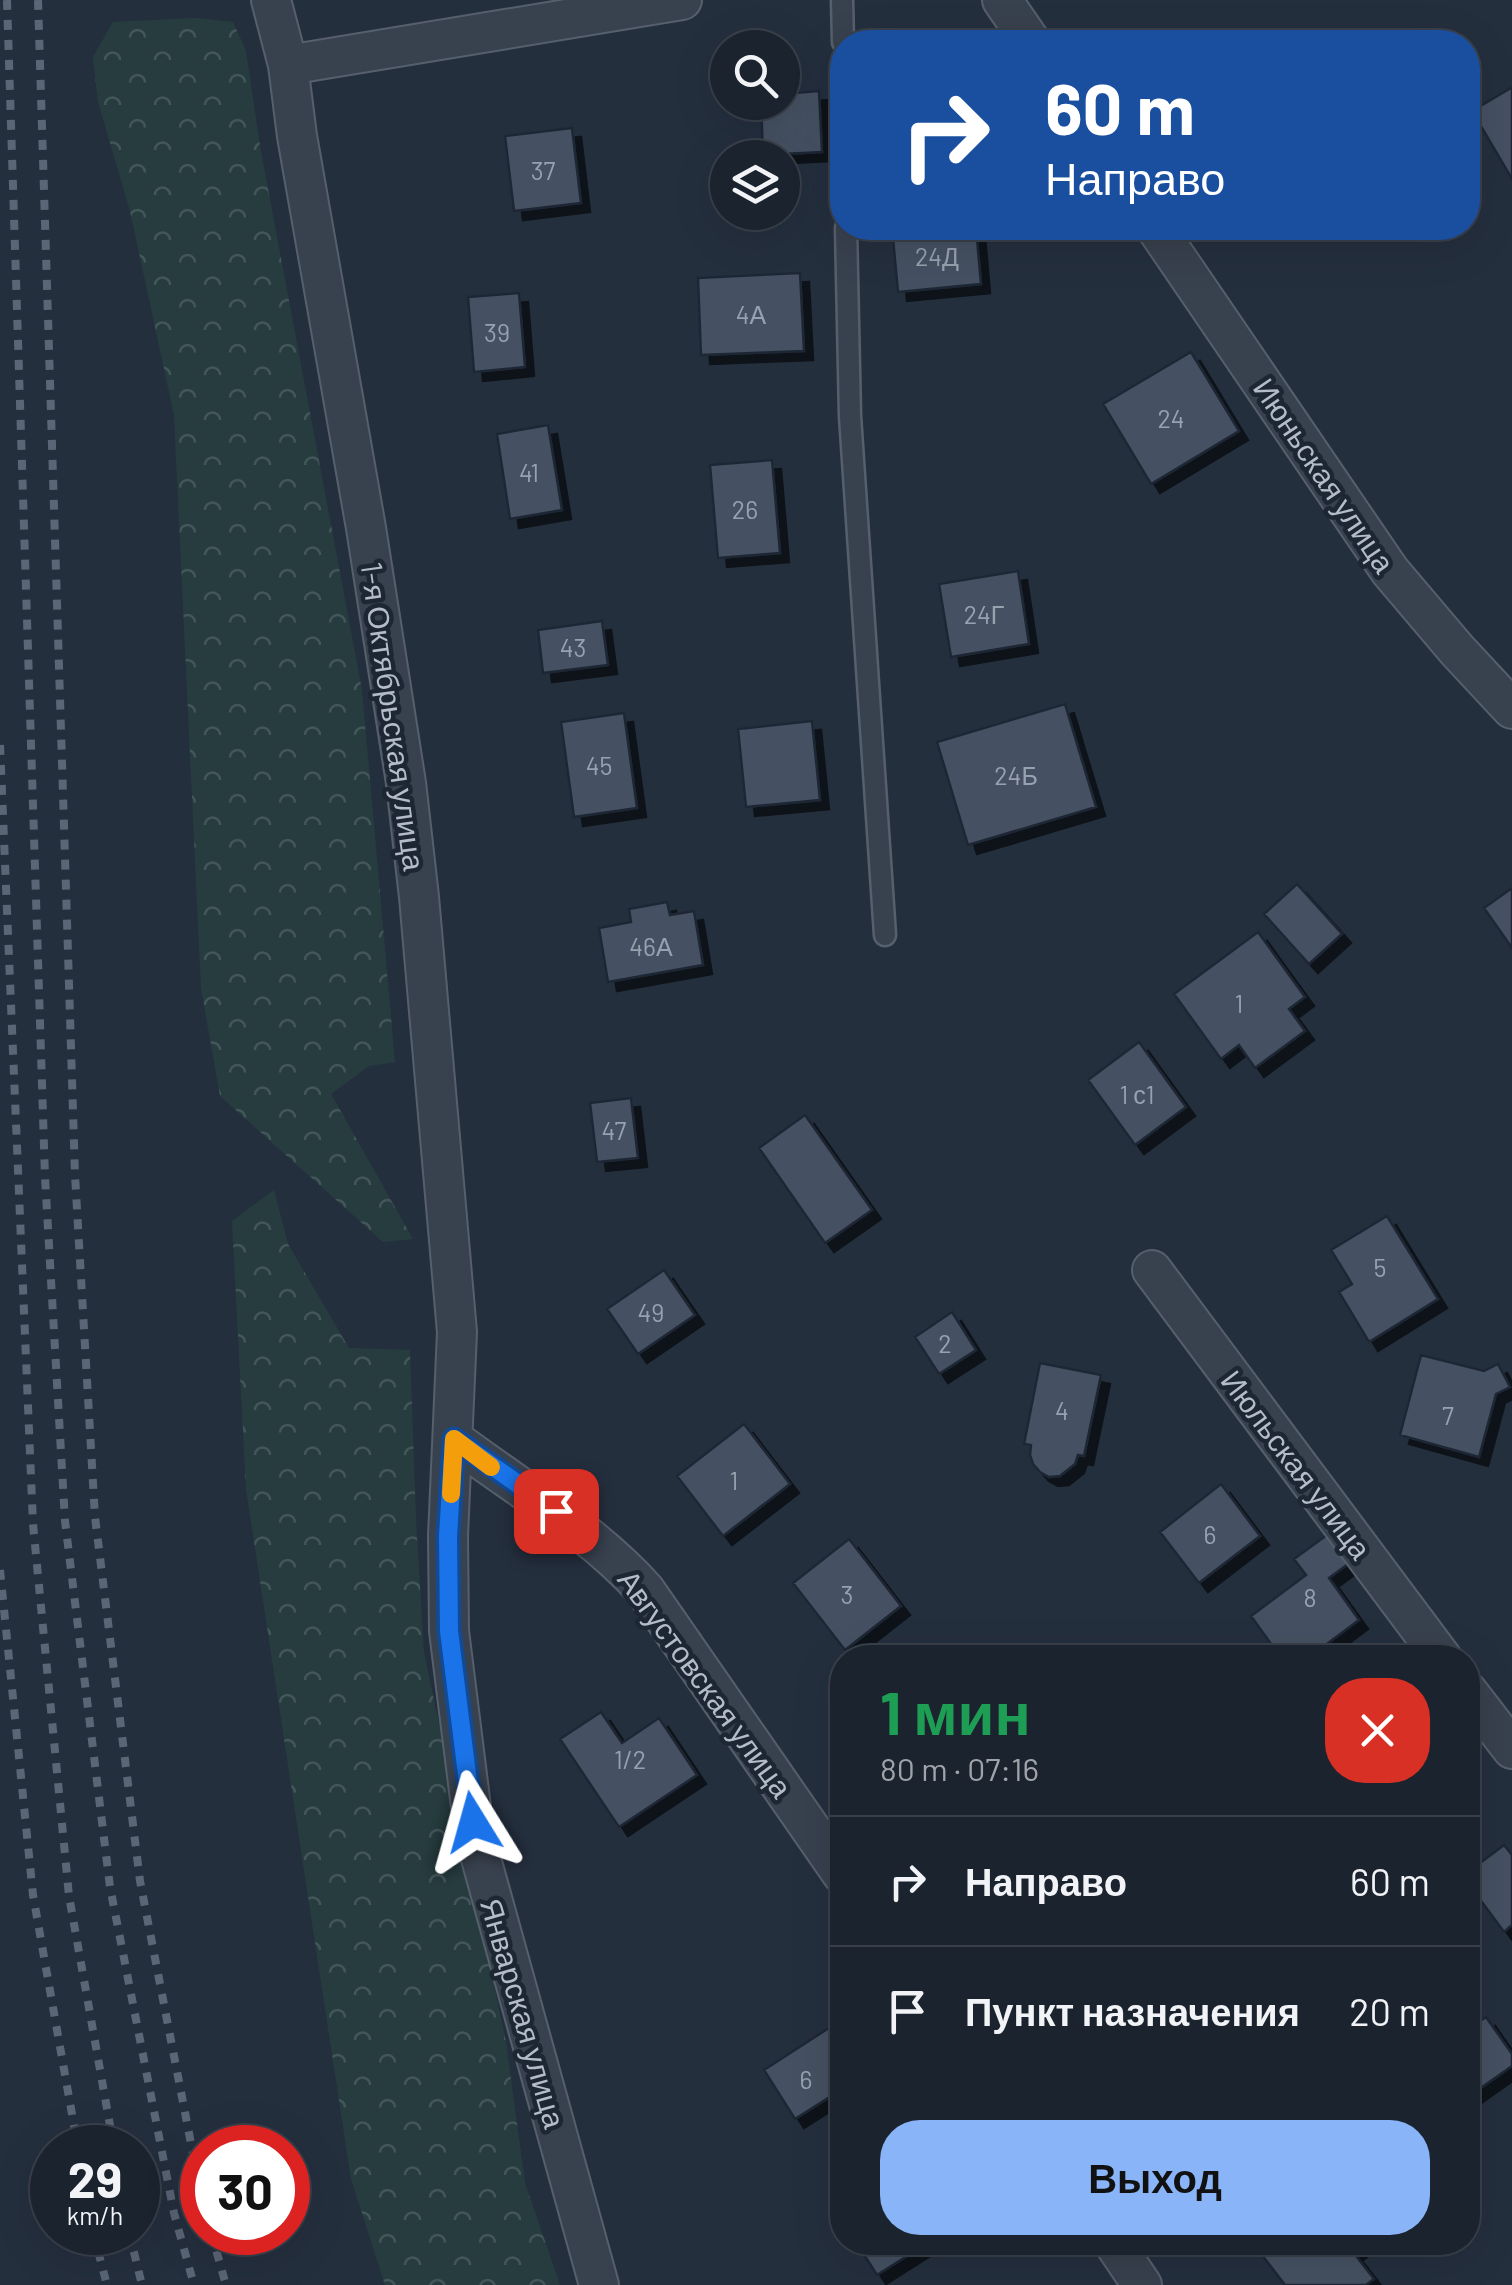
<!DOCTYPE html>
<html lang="ru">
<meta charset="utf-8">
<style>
body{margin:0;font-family:Barlow,sans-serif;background:#242b36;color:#f1f3f6;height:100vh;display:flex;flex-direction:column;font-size:38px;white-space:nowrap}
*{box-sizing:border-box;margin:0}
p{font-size:32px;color:#a0a4aa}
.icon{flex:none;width:55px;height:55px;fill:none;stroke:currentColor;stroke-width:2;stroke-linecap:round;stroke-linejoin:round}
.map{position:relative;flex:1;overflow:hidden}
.drawer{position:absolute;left:830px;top:1645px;width:650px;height:610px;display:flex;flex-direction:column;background:#1b232e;border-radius:40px;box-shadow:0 10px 40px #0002,0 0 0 2px #39404a}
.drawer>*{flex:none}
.hud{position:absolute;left:830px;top:30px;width:650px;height:210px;border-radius:40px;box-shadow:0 10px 40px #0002,0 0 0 2px #39404a;background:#1a4fa0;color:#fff;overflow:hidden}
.buttons{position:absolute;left:710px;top:30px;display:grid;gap:20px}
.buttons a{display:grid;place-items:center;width:90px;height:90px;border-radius:50%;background:#1b232e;box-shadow:0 10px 40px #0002,0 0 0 2px #39404a;font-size:50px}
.speed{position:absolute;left:30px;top:2125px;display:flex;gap:20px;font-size:50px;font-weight:700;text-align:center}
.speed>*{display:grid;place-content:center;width:130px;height:130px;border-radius:50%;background:#1b232e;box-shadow:0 10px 40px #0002,0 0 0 2px #39404a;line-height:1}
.speed small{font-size:25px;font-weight:400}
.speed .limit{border:15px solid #d22;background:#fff;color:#111}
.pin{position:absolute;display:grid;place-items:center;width:85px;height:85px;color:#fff;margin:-42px;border-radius:20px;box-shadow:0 5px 15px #0006}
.me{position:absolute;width:110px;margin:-55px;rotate:352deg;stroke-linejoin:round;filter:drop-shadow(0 0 8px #0008)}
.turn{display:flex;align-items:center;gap:35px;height:210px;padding:0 50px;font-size:45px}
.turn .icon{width:130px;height:130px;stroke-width:2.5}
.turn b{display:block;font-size:70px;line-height:85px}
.round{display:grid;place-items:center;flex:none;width:105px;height:105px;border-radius:40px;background:#242b36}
.summary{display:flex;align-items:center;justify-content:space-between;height:170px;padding:0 50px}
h1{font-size:60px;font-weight:700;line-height:75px;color:#1e9e55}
.action{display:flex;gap:20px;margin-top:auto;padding:20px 50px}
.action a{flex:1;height:115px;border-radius:40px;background:#8ab4f8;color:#111;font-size:40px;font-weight:700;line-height:115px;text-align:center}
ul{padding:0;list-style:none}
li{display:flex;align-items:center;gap:30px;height:130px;padding:0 50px;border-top:2px solid #39404a}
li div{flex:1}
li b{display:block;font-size:38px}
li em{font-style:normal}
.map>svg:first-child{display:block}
</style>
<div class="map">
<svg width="1512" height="2285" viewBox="0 0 1512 2285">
<defs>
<pattern id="forest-crowns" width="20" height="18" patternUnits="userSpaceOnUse" patternTransform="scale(2.5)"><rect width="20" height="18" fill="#263c3f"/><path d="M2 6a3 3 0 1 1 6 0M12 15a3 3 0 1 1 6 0" fill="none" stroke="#435659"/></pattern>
<filter id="shadow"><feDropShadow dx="9" dy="9" stdDeviation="0" flood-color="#0009"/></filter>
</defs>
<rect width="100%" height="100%" fill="#242f3e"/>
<path fill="url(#forest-crowns)" d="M196 18 233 22 246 51 260 146 362 690 395 1062 369 1066 331 1094 413 1239 383 1242 220 1096 201 988 174 415 130 211 98 102 93 57 113 22Z
M274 1190 288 1244 349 1348 410 1350 416 1520 424 1653 506 2042 525 2183 560 2285H385L351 2179 246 1489 232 1221Z"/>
<path fill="#455162" stroke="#1f2835" stroke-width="2.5" filter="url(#shadow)" d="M1511 88 1512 90V179L1472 111Z
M819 91 822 152 763 155 761 102H782V94Z
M572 128 581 203 514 211 505 136Z
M892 228H976L981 284 898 292Z
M800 273 804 351 701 355 698 278Z
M519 293 525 367 474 372 468 297Z
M1191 352 1239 431 1151 484 1103 404Z
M548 425 562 510 510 519 497 434Z
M772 460 780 553 718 558 710 465Z
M1018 571 1029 644 951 657 939 584Z
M602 621 608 665 543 673 538 630Z
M1065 704 1096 807 968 845 937 742Z
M624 713 637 808 574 817 561 722Z
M812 721 820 800 746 807 738 729Z
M1297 884 1342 934 1309 964 1264 914Z
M1512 888V948L1484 908Z
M667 902 670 915 694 911 703 965 608 982 599 928 631 922 629 909Z
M1258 932 1305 997 1289 1009 1305 1031 1255 1068 1239 1045 1221 1059 1174 994Z
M1139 1042 1186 1107 1135 1145 1088 1080Z
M631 1098 638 1158 597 1162 590 1103Z
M805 1115 872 1210 825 1243 759 1148Z
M1387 1216 1438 1299 1369 1342 1339 1292 1352 1284 1331 1250Z
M664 1270 695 1315 638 1354 607 1309Z
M952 1312 976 1350 939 1374 915 1337Z
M1421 1355 1484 1371 1498 1364 1510 1387 1496 1394 1479 1457 1400 1435Z
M1040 1363 1101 1375 1084 1456 1078 1455 1075 1464 1060 1476 1049 1477 1040 1472 1033 1464 1030 1455 1031 1445 1024 1444Z
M744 1424 790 1484 723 1536 677 1476Z
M1221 1484 1260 1536 1199 1583 1160 1532Z
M1331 1532 1352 1561 1329 1578 1359 1620 1308 1658H1281L1251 1616 1306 1575 1294 1559Z
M849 1539 901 1606 845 1650 793 1583Z
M601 1712 622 1743 659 1718 697 1775 619 1827 560 1739Z
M1504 1845 1512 1855V1925L1504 1932 1468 1883V1872Z
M1486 2017 1512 2054V2066L1468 2097V2029Z
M832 2026 842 2044V2089L795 2119 764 2070Z
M856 2242H929L877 2275Z
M1252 2242H1365L1353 2252 1374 2279 1366 2285H1285Z"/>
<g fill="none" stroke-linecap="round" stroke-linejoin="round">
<defs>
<path id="lane" d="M842 0 843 42
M846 228 850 416 885 935"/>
<path id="street" d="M271 0 288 65 297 136 366 528 406 783 419 897 457 1332 448 1536 449 1631 473 1823 480 1855 599 2285
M1002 0 1031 42
M288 65 682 0
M1156 228 1390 571 1457 650 1512 709
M1152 1270 1442 1658
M453 1439C519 1489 590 1529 645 1590L842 1874
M1468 1692 1512 1749
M1113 2242 1142 2285"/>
</defs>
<use href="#lane" stroke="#565f6c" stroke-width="25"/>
<use href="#street" stroke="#565f6c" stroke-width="42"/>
<use href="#lane" stroke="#38414e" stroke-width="20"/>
<use href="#street" stroke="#38414e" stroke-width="38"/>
<path stroke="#5a6575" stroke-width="8" stroke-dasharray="10 10" stroke-linecap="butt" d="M7 0 45 1177 65 1521 110 1887 174 2213 194 2285
M38 0 75 1175 95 1517 140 1881 202 2200
M0 745 33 1524 69 1896 114 2148
M0 1570 33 1895 78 2148
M93 2232 107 2285
M129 2232 142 2285
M211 2232 226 2285"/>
</g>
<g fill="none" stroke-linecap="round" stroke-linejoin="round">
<defs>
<path id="route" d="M473 1822 449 1631 448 1536 454 1439 556 1511"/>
</defs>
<use href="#route" stroke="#114b97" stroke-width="25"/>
<use href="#route" stroke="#1a73e8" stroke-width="18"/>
<path stroke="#f59e0b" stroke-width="18" d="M451 1494 454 1439 491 1467"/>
</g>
<g text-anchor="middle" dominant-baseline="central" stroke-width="9" stroke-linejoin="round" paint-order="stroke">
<g font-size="25" fill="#98a1af">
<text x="543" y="170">37</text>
<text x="937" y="256">24Д</text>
<text x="751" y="314">4А</text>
<text x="497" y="332">39</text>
<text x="1171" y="418">24</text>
<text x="529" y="472">41</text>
<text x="745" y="509">26</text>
<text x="984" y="614">24Г</text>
<text x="573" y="647">43</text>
<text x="599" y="765">45</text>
<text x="1016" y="775">24Б</text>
<text x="651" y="946">46А</text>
<text x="1239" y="1003">1</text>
<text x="1137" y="1094">1 с1</text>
<text x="614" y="1130">47</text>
<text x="1380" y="1267">5</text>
<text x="651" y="1312">49</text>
<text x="945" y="1343">2</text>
<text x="1062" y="1410">4</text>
<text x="1448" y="1415">7</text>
<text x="734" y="1480">1</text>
<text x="1210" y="1534">6</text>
<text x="847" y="1594">3</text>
<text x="1310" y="1597">8</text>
<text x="630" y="1759">1/2</text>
<text x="806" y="2079">6</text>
</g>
<g font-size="30" fill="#b4bcc9" stroke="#1d2633">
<text transform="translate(1325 475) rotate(56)">Июньская улица</text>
<text transform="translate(394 716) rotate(82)">1-я Октябрьская улица</text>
<text transform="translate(1297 1464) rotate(53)">Июльская улица</text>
<text transform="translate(706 1683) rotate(54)">Августовская улица</text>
<text transform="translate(524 2013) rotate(74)">Январская улица</text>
</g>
</g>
</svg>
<div class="buttons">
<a><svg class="icon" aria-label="search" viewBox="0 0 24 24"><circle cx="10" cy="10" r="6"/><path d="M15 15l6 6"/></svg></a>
<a><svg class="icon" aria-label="layers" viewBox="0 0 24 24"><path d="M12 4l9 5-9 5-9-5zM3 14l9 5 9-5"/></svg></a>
</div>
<div class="speed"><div>29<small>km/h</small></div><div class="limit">30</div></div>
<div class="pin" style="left:556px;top:1511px;background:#d93025"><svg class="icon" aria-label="arrive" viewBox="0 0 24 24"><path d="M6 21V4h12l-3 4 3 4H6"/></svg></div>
<svg class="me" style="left:473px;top:1822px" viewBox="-20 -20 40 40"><path d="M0-17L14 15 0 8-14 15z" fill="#1a73e8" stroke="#fff" stroke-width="4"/></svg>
<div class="hud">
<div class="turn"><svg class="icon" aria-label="right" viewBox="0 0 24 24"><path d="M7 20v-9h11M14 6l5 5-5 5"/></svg><div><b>60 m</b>Направо</div></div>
</div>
<section class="drawer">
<div class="summary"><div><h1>1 мин</h1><p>80 m · 07:16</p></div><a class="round" style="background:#d93025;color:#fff"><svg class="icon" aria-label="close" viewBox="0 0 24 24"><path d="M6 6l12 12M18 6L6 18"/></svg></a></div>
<ul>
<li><svg class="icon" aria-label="right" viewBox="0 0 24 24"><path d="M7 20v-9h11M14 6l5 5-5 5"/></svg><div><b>Направо</b></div><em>60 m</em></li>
<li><svg class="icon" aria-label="arrive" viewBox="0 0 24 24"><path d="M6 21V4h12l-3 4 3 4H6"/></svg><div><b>Пункт назначения</b></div><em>20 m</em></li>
</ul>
<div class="action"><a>Выход</a></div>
</section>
</div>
